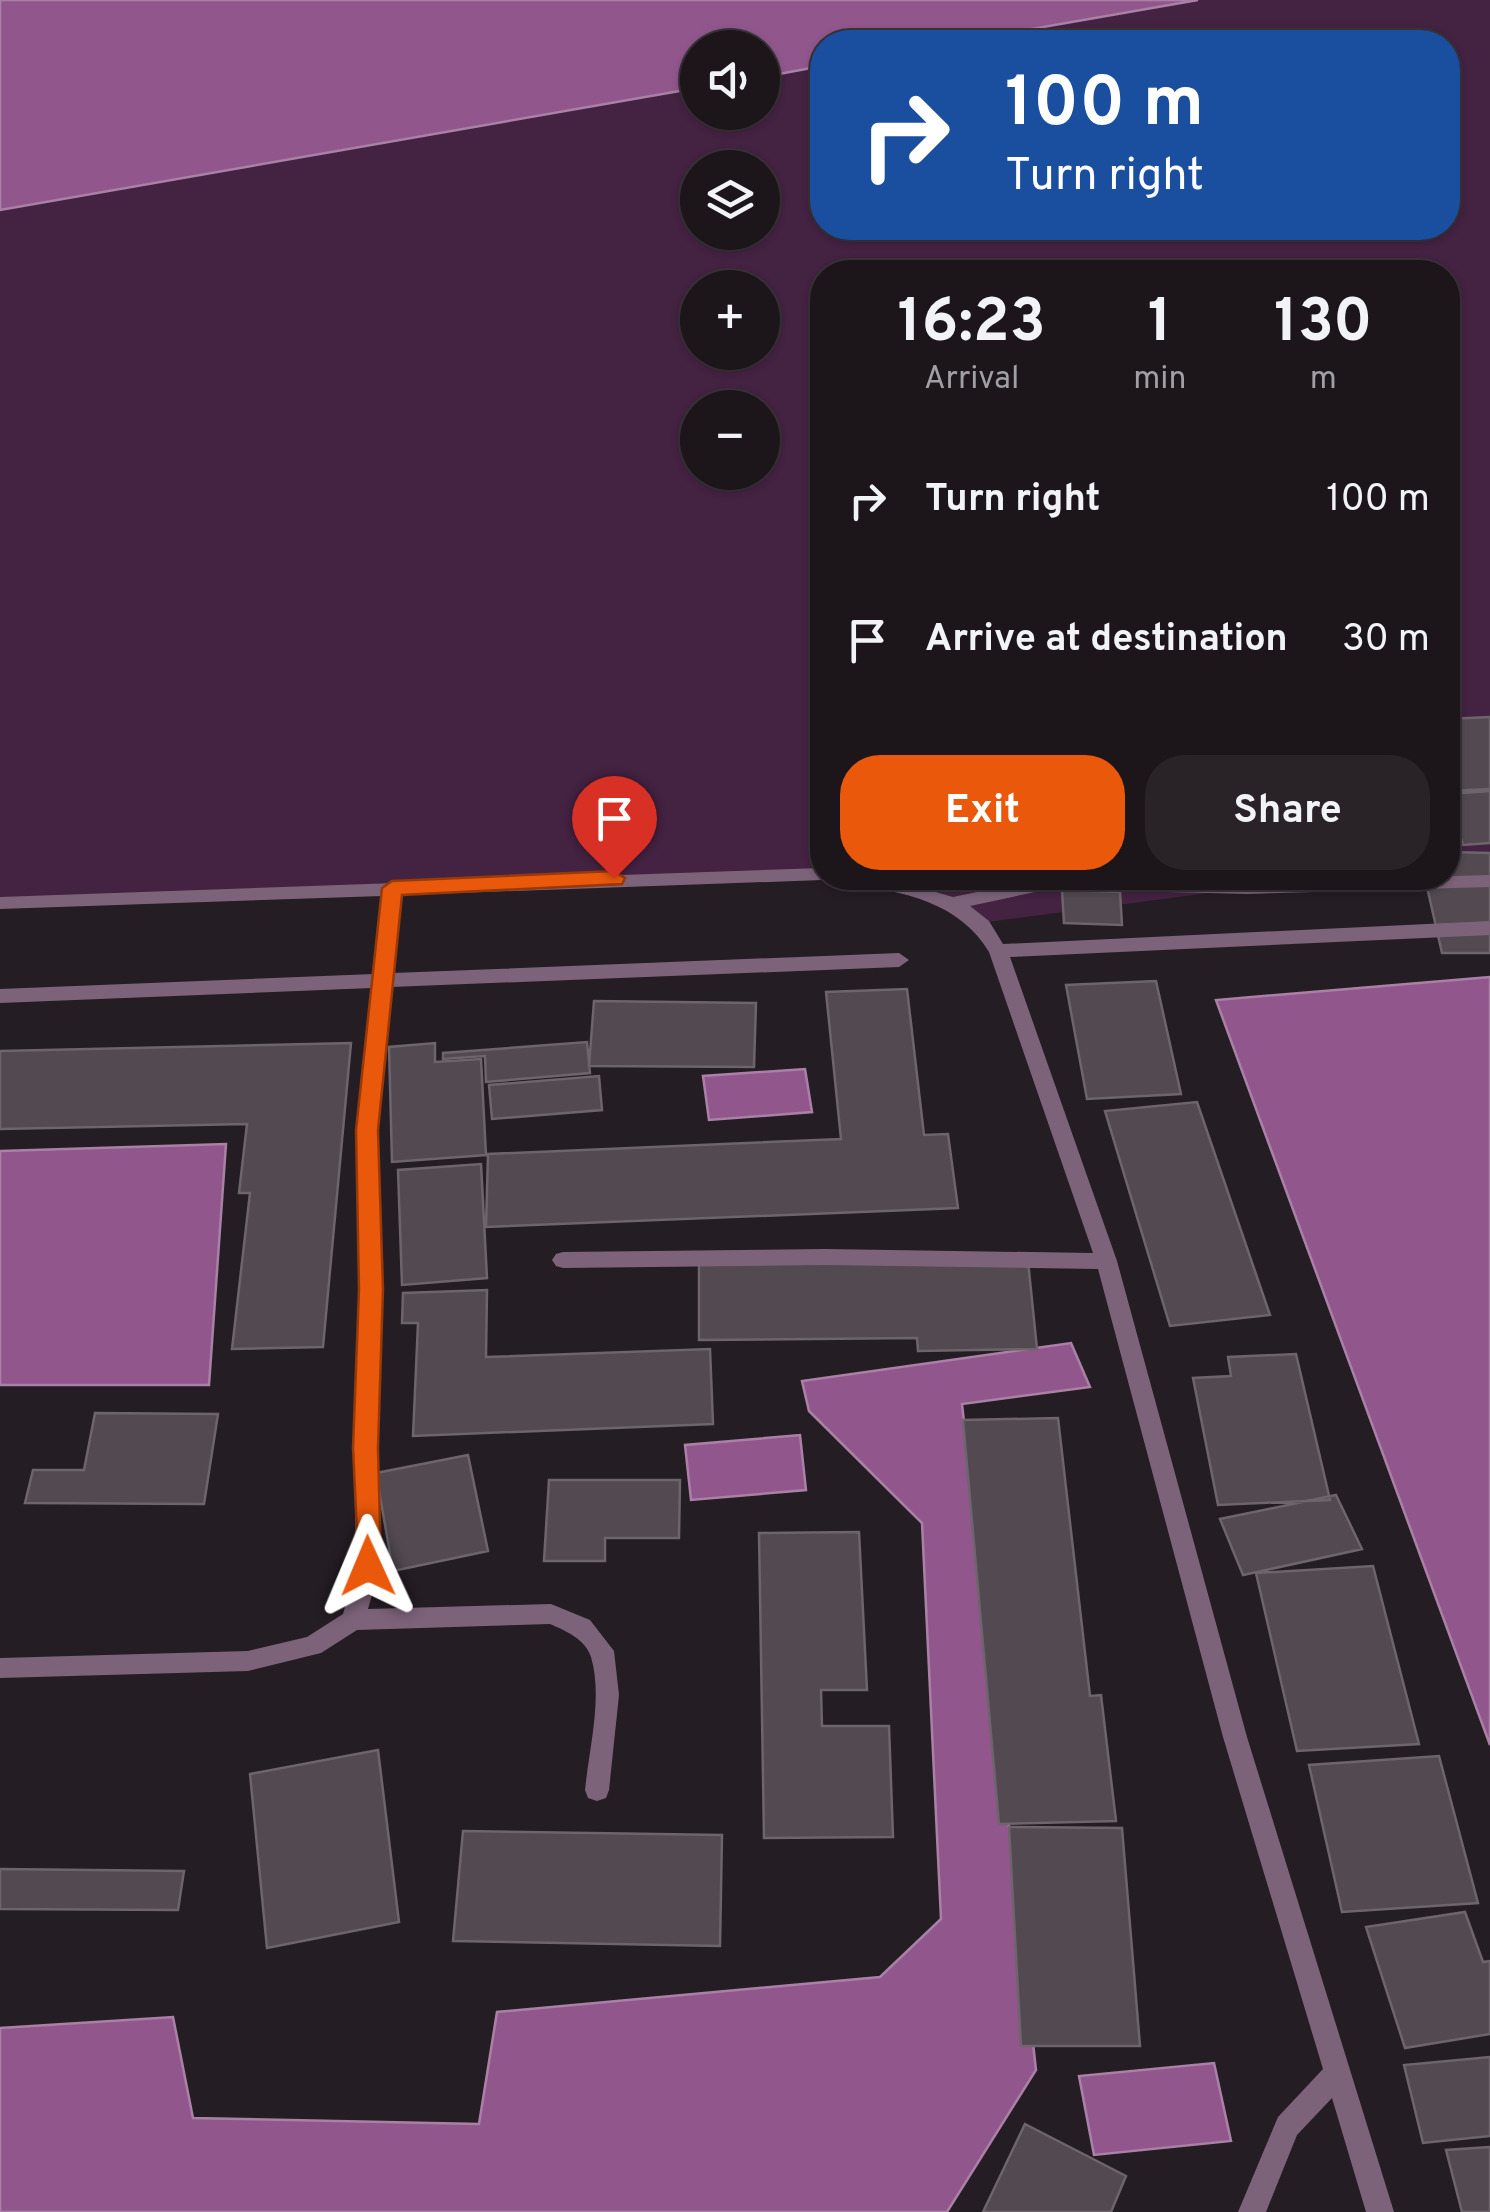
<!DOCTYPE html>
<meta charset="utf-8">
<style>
body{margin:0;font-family:Overpass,sans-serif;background:#292328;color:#f1f3f6;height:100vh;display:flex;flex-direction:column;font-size:38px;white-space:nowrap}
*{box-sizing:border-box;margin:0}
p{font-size:32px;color:#a09fa3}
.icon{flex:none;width:55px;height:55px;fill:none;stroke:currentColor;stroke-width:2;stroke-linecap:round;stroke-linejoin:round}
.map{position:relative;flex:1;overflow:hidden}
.details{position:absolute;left:810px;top:260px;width:650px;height:630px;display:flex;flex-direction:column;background:#1c161b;border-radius:40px;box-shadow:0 2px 8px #0004,0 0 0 2px #3a353a}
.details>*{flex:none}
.guide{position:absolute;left:810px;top:30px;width:650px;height:210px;border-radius:40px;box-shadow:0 2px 8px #0004,0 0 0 2px #3a353a;background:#1a4fa0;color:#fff;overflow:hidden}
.fabs{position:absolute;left:680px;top:30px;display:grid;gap:20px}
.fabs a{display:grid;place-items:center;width:100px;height:100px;border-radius:50%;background:#1c161b;box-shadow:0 2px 8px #0004,0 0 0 2px #3a353a;font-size:50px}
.pin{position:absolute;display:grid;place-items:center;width:85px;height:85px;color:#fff;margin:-102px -42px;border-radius:50% 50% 50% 0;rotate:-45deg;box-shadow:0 0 10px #0007}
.pin .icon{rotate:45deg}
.me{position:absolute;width:110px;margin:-55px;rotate:359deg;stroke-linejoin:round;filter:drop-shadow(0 0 8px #0008)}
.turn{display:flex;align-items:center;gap:35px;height:210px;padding:0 30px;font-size:45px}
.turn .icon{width:130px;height:130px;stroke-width:2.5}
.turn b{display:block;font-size:70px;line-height:85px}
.eta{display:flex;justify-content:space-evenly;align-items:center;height:170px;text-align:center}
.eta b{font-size:60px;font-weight:700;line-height:70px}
.button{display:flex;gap:20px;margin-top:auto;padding:20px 30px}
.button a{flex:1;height:115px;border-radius:40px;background:#ea580c;color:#fff;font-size:40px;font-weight:700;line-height:115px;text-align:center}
.button a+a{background:#292328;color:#f1f3f6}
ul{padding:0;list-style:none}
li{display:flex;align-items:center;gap:30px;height:140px;padding:0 30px}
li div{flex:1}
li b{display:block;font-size:38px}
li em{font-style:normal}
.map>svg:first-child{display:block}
</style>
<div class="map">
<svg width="1490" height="2212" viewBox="0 0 1490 2212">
<rect width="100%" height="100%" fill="#251d24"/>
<path fill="#442242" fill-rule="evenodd" d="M1198 0H1490V878L1247 888 980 923 878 881 850 878H1448V272H822V874L0 903V210L697 88 698 112H762L763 77 822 66V228H1448V42H957ZM698 168H762V232H698ZM698 288H762V352H698ZM698 408H762V472H698Z"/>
<path fill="#91578d" stroke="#aa80a7" stroke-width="2.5" d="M0 0H1198L957 42H822V66L763 77 762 48H698L697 88 0 210Z
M1490 977V1745L1216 1000Z
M805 1069 812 1112 709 1120 703 1076Z
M226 1144 209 1385H0V1151Z
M1071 1343 1090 1387 962 1404 1036 2070 947 2212H0V2028L173 2017 193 2118 479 2124 497 2012 880 1977 941 1919 922 1523 809 1411 802 1381Z
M800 1435 806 1490 691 1500 685 1445Z
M1214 2063 1231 2141 1094 2155 1079 2076Z"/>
<path fill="#524951" stroke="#6d646c" stroke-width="2.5" d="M1490 717V789L1448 791V719Z
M1490 791V843L1463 845 1448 794Z
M1448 852 1490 853V953H1442L1425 878H1448Z
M1062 890 1120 892 1122 925 1064 923Z
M1156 981 1181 1094 1087 1099 1066 985Z
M907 989 924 1135 948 1134 958 1208 486 1227 488 1154 841 1139 826 992Z
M594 1001 756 1003 754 1067 589 1066Z
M587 1042 590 1073 486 1082 485 1056 443 1059V1053Z
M351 1043 323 1347 232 1349 250 1193H239L247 1124 0 1129V1051Z
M435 1043V1062L481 1059 486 1155 392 1162 389 1047Z
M599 1076 602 1110 492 1119 489 1085Z
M1197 1102 1270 1315 1170 1326 1105 1111Z
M481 1164 487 1278 402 1285 398 1170Z
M1028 1261 1037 1349 918 1351 917 1338 699 1340V1264Z
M487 1290 486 1357 710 1349 713 1424 413 1436 418 1323H402L403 1293Z
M1296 1354 1330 1500 1218 1505 1193 1378 1231 1376 1228 1357Z
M95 1413 218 1414 204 1504 25 1503 33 1470H84Z
M1058 1418 1090 1696 1101 1695 1116 1821 999 1824 963 1420Z
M468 1455 488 1551 393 1571 376 1473Z
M549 1480H680L679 1538H605V1561H544Z
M1336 1495 1362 1549 1243 1575 1220 1519Z
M859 1532 867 1690H821L822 1726H889L893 1837 764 1838 759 1533Z
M1373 1566 1419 1744 1297 1751 1256 1573Z
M378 1750 399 1922 267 1948 250 1774Z
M1439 1756 1478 1903 1342 1912 1309 1765Z
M1009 1827 1122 1828 1140 2046H1021Z
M463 1831 722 1835 720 1946 453 1941Z
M0 1869 184 1871 178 1910 0 1909Z
M1465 1912 1483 1962 1490 1961V2034L1405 2048 1366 1927Z
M1490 2057V2136L1423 2143 1404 2065Z
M1025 2124 1126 2176 1111 2212H983Z
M1490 2147V2212H1462L1446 2150Z"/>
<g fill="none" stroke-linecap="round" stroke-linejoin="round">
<path fill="#7d637a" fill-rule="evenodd" d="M822 868V878H829L822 880 401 895 393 973 899 953 909 960 899 967 391 987 377 1130 382 1289 376 1448 380 1566 368 1609 551 1604 590 1620 614 1651 619 1695 609 1790 606 1798 597 1801 588 1798 585 1790C589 1749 603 1697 591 1657 585 1639 566 1631 550 1624L357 1630 321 1653 248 1671 0 1678V1658L248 1651 307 1637 343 1614 356 1566 354 1448 360 1289 357 1130 372 988 0 1003V989L374 974 382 896 0 909V897Z
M1490 875V887L1247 894 1049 889 970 906 989 921 1003 944 1490 921V935L1010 957 1117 1261 1247 1737 1394 2212H1366L1332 2098 1297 2135 1266 2212H1238L1278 2117 1323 2069 1223 1737 1098 1269 825 1265 563 1268 556 1266 552 1260 556 1254 563 1252 825 1249 1093 1253 989 952C959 902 904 892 850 884L843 883 841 878H887L953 897 1045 878 1247 882Z"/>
</g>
<path fill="#ea580c" stroke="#983908" stroke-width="2.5" d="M614 871 625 878 622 884 402 895 378 1130 383 1289 378 1448 381 1566 377 1574H359L353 1448 359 1289 356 1130 382 888 392 881Z"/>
</svg>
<div class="fabs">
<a><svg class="icon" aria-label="sound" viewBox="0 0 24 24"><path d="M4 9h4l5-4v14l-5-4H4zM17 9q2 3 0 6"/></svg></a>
<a><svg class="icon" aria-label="layers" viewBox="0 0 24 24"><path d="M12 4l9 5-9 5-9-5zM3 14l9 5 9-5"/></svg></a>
<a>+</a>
<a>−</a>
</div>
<div class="pin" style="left:614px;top:878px;background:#d93025"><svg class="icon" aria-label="arrive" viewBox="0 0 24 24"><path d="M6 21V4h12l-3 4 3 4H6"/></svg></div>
<svg class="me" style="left:368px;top:1566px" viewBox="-20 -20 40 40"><path d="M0-17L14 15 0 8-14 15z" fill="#ea580c" stroke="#fff" stroke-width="4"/></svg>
<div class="guide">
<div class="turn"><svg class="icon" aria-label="right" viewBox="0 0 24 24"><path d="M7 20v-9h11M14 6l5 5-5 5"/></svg><div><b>100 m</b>Turn right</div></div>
</div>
<section class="details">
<div class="eta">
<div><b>16:23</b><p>Arrival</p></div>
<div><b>1</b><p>min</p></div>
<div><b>130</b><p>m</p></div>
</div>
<ul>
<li><svg class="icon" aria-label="right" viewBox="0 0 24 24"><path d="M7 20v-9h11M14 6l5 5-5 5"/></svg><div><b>Turn right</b></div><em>100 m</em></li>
<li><svg class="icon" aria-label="arrive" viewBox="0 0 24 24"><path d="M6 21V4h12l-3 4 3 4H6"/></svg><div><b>Arrive at destination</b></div><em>30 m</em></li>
</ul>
<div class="button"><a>Exit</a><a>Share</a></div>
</section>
</div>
